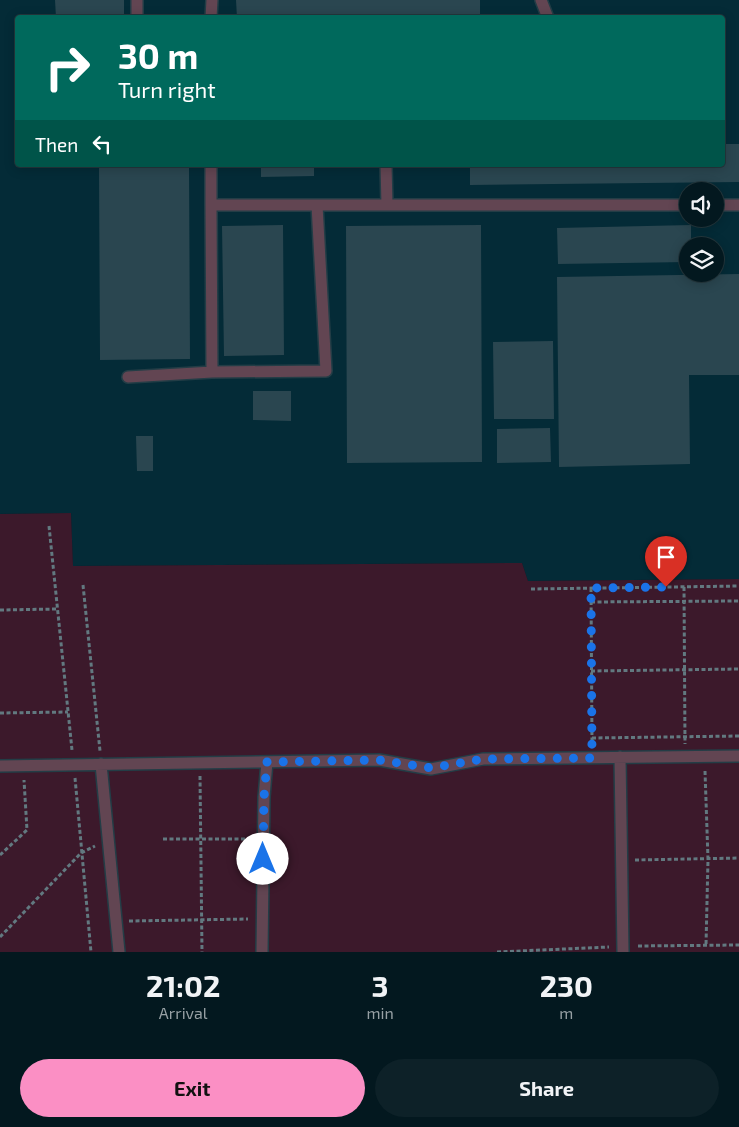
<!DOCTYPE html>
<style>
body{margin:0;font-family:"Exo 2",sans-serif;background:#0d2128;color:#f1f3f6;height:100vh;display:flex;flex-direction:column;font-size:19px;white-space:nowrap}
*{box-sizing:border-box;margin:0}
p{font-size:16px;color:#97a0a4}
.icon{flex:none;width:28px;height:28px;fill:none;stroke:currentColor;stroke-width:2;stroke-linecap:round;stroke-linejoin:round}
.map{position:relative;height:952px;overflow:hidden}
.panel{display:flex;flex-direction:column;background:#03181f;flex:1}
.panel>*{flex:none}
.guide{position:absolute;left:15px;top:15px;width:710px;height:152px;border-radius:5px;box-shadow:0 2px 12px #0003,0 0 0 1px #24373d;background:#00695c;color:#fff;overflow:hidden}
.buttons{position:absolute;left:679px;top:182px;display:grid;gap:10px}
.buttons a{display:grid;place-items:center;width:45px;height:45px;border-radius:50%;background:#03181f;box-shadow:0 2px 12px #0003,0 0 0 1px #24373d;font-size:25px}
.pin{position:absolute;display:grid;place-items:center;width:42px;height:42px;color:#fff;margin:-51px -21px;border-radius:50% 50% 50% 0;rotate:-45deg;box-shadow:0 0 5px #0007}
.pin .icon{rotate:45deg}
.me{position:absolute;width:55px;margin:-28px;rotate:0deg;stroke-linejoin:round;filter:drop-shadow(0 0 4px #0008)}
.turn{display:flex;align-items:center;gap:18px;height:105px;padding:0 20px;font-size:22px}
.turn .icon{width:65px;height:65px;stroke-width:2.5}
.turn b{display:block;font-size:35px;line-height:42px}
.then{display:flex;align-items:center;height:48px;padding:0 20px;background:#0003;gap:10px;font-size:19px}
.eta{display:flex;justify-content:space-evenly;align-items:center;height:85px;text-align:center}
.eta b{font-size:30px;font-weight:700;line-height:35px}
.primary-button{display:flex;gap:10px;margin-top:auto;padding:10px 20px}
.primary-button a{flex:1;height:58px;border-radius:30px;background:#fb8fc4;color:#111;font-size:20px;font-weight:700;line-height:58px;text-align:center}
.primary-button a+a{background:#0d2128;color:#f1f3f6}
.map>svg:first-child{display:block}
</style>
<div class="map">
<svg width="739" height="952" viewBox="0 0 739 952">
<rect width="100%" height="100%" fill="#042029"/>
<path fill="#042b37" fill-rule="evenodd" d="M0 0H739V579L528 581 522 563 73 566 71 513 0 514ZM18 18H722V165H18ZM688 191H715V219H688ZM688 246H715V274H688Z"/>
<path fill="#3c192b" d="M71 513 73 566 522 563 528 581 739 579V952H0V514Z"/>
<path fill="#2a4650" d="M55 0H124V18H56Z
M236 0H480V18H237Z
M722 144H739V182L470 185V165H722Z
M99 165H189L190 359 100 360Z
M261 165H314V176L261 177Z
M283 225 284 355 224 356 222 226Z
M481 225 482 462 347 463 346 226Z
M691 225V246H688V262L558 264 557 228Z
M739 274V375H689L690 464 559 467 557 277Z
M553 341 554 419H494L493 342Z
M253 391H291V421L253 420Z
M550 428 551 462 497 463V429Z
M136 436H153V471H137Z"/>
<g fill="none" stroke-linecap="round" stroke-linejoin="round">
<defs>
<path id="lane" d="M137 0V18
M541 0 548 18
M211 18 212 0
M211 165V205H688
M386 165 387 205
M715 205H739
M212 372 326 371 317 205
M128 377 212 372 211 205
M620 757 623 952
M101 764 119 952
M0 766 379 760 431 769 483 759 739 756
M262 952 264 797 267 762"/>
</defs>
<use href="#lane" stroke="#233d46" stroke-width="14"/>
<path stroke="#627980" stroke-width="3" stroke-dasharray="4 2.5" stroke-linecap="butt" d="M49 526 72 750
M83 585 100 751
M684 587 685 744
M591 588 592 743
M531 589 739 586
M591 602 739 601
M0 610 57 609
M591 671 739 669
M0 713 68 712
M592 738 739 736
M705 771 708 859 706 945
M200 776 202 952
M75 778 91 952
M163 839H250
M0 855 27 830 24 780
M635 860 739 858
M129 921 248 919
M0 937 81 853 95 846
M638 946 739 945
M497 952 609 947"/>
<use href="#lane" stroke="#624552" stroke-width="11"/>
</g>
<g fill="none" stroke-linecap="round" stroke-linejoin="round">
<path stroke="#1a73e8" stroke-width="9" stroke-dasharray="0 16.2" d="M263 859 264 797 267 762 379 760 431 768 483 759 592 758 591 588 666 587"/>
</g>
</svg>
<div class="buttons">
<a><svg class="icon" aria-label="sound" viewBox="0 0 24 24"><path d="M4 9h4l5-4v14l-5-4H4zM17 9q2 3 0 6"/></svg></a>
<a><svg class="icon" aria-label="layers" viewBox="0 0 24 24"><path d="M12 4l9 5-9 5-9-5zM3 14l9 5 9-5"/></svg></a>
</div>
<div class="pin" style="left:666px;top:587px;background:#d93025"><svg class="icon" aria-label="arrive" viewBox="0 0 24 24"><path d="M6 21V4h12l-3 4 3 4H6"/></svg></div>
<svg class="me" style="left:263px;top:859px" viewBox="-20 -20 40 40"><circle r="19" fill="#fff"/><path d="M0-13L10 11 0 6-10 11z" fill="#1a73e8"/></svg>
<div class="guide">
<div class="turn"><svg class="icon" aria-label="right" viewBox="0 0 24 24"><path d="M7 20v-9h11M14 6l5 5-5 5"/></svg><div><b>30 m</b>Turn right</div></div>
<div class="then">Then<svg class="icon" aria-label="left" viewBox="0 0 24 24"><path d="M17 20v-9H6M10 6l-5 5 5 5"/></svg></div>
</div>
</div>
<section class="panel">
<div class="eta">
<div><b>21:02</b><p>Arrival</p></div>
<div><b>3</b><p>min</p></div>
<div><b>230</b><p>m</p></div>
</div>
<div class="primary-button"><a>Exit</a><a>Share</a></div>
</section>
